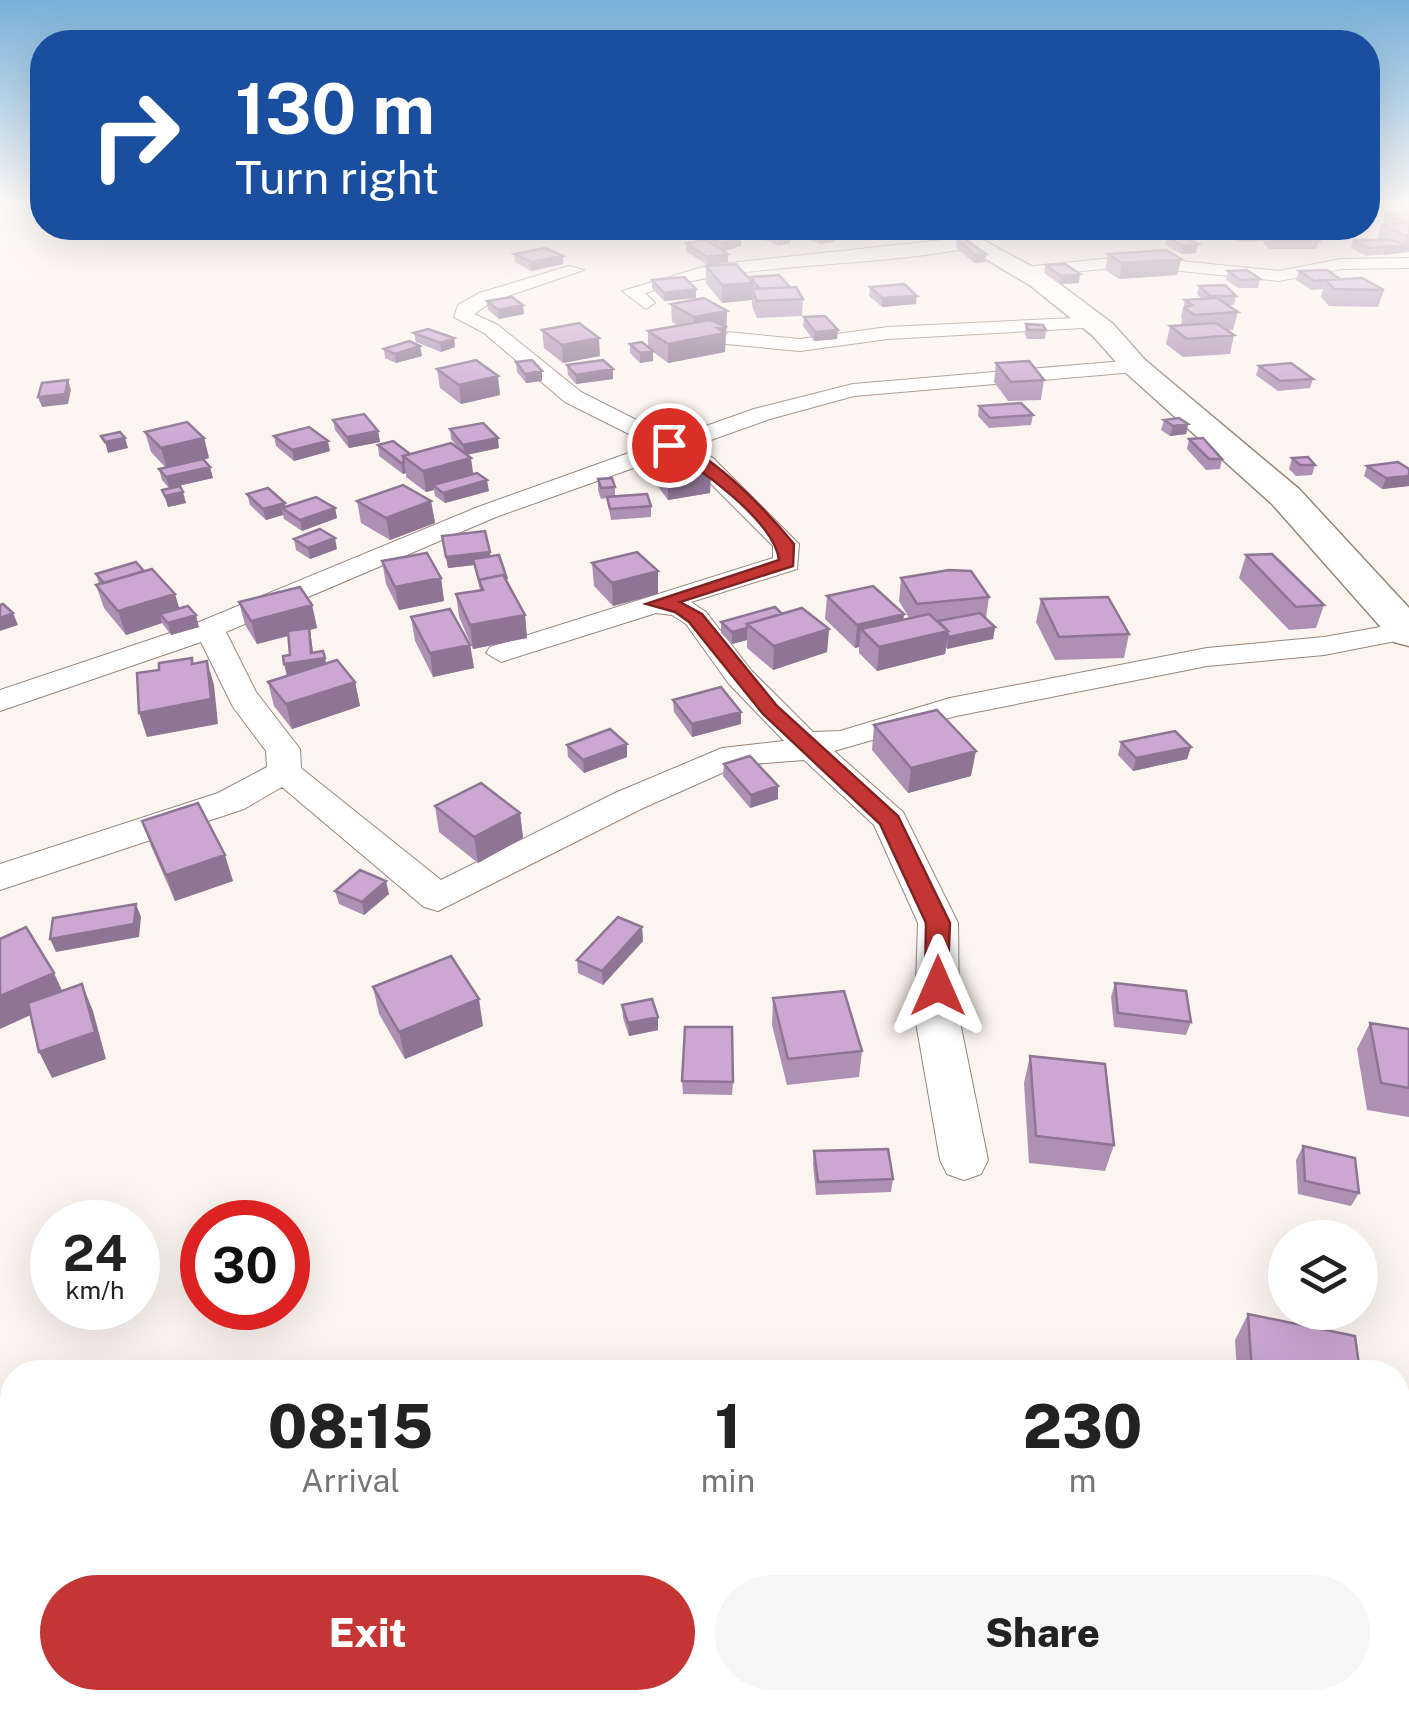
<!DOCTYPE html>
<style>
body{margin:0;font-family:"Public Sans",sans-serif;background:#f6f6f6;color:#222;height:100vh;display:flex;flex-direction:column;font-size:38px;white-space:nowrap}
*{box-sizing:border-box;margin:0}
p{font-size:32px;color:#767676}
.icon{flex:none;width:55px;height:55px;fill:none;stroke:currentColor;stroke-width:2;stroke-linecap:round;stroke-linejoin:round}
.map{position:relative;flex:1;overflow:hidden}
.side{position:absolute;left:0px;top:1360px;width:1410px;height:350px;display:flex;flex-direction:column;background:#fff;border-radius:40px 40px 0 0;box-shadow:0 10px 40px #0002}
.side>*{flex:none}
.banner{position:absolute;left:30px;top:30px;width:1350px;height:210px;border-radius:40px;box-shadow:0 10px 40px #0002;background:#1a4fa0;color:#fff;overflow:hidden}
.tools{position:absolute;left:1268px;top:1220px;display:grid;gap:20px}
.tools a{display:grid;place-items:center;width:110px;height:110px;border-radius:50%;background:#fff;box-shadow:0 10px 40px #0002;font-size:50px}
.speed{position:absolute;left:30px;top:1200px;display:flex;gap:20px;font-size:50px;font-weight:700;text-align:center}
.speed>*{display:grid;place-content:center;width:130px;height:130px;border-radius:50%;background:#fff;box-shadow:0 10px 40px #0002;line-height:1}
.speed small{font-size:25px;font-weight:400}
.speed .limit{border:15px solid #d22;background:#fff;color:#111}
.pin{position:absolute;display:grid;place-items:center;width:85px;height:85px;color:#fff;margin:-42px;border:5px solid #fff;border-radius:50%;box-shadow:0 2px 10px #0007}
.me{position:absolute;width:110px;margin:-55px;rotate:0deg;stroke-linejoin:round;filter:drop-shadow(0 0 8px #0008)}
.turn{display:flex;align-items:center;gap:35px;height:210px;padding:0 40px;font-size:45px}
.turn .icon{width:130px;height:130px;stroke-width:2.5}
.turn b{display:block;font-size:70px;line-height:85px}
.eta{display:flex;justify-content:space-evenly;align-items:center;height:170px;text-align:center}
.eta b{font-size:60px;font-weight:800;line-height:70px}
.cta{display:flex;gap:20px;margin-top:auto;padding:20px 40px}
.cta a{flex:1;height:115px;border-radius:60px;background:#c43634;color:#fff;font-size:40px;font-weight:800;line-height:115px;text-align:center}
.cta a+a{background:#f6f6f6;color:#222}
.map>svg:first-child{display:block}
</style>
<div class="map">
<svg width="1409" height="1710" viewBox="0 0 1409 1710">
<rect width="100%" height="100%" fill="#fcf4ef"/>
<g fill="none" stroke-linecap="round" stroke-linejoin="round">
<defs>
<path id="street" d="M971 237 977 238V246C867 270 753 259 645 293L655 303 646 309 622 291 710 265Z
M1131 256 1279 271 1341 259 1409 258V268L1341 269 1279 281 1131 266 1025 277 1016 272 1025 267Z
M569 266 584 270 493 301 474 314 498 325 581 392 672 438 754 409 853 384 1135 360 1145 366 1135 372 854 396 770 419 691 447 713 458 799 544 797 569 691 602 706 612 751 670 813 732 840 731 950 698 1207 648 1324 637 1409 622 1406 639 1324 655 1207 666 956 716 834 751 903 812 958 923 959 1017 988 1160 981 1174 964 1180 947 1174 940 1160 915 1017 918 923 874 825 804 760 740 765 641 809 438 911 424 907 282 787 244 809 0 890V864L218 793 267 767 266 751 233 707 201 642 0 711V690L182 629 478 507 651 445 565 402 484 333 454 317 458 305 479 293ZM670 455 695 468 773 546V558L490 647 486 653 501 662 656 613 672 615 686 624 729 684 784 741 722 748 615 793 441 880 301 768 300 749 256 692 226 632 496 517Z
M1094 317 1101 319V327L888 339 800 351 726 344 716 338 726 332 800 339 888 327Z"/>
<path id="secondary" d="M934 228H961L1049 276 1113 324 1145 360 1299 489 1409 608V646L1394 642 1273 505 1125 372 1093 336 1031 286Z"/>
</defs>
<use href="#street" stroke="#98867a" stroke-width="2"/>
<use href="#secondary" stroke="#98867a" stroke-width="3"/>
<use href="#street" fill="#fff" fill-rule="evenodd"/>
<use href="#secondary" fill="#fff" fill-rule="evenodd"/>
</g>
<path fill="#af90b5" d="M1403 207H1409V252L1366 256 1351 248 1353 240H1377L1381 225H1391L1383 221 1385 213 1401 215Z
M758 228H835L834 242 820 244 798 235 791 236 790 243 778 246 757 236Z
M1223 228H1261L1270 234 1319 241 1316 249H1270L1262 242V241L1239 242 1222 233Z
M1167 237 1196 253 1182 254 1165 245Z
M707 238 741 246 724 251 728 262 707 265 686 251V243L707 241Z
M957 239 986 254 985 262 974 263 956 247Z
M514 254 563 264 531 271 515 262Z
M1108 254 1181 259 1177 275 1119 279 1105 270Z
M1046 265 1079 283 1060 284 1044 273Z
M706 266 750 280V277L790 288 803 299 802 316 757 318 752 306V300L722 303 706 283Z
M1228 271 1260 279 1258 288H1238L1226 280Z
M1299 271 1340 279 1384 290 1378 307 1329 306 1321 297 1323 289 1312 290 1296 280Z
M652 280 696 289V298L664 301 652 288Z
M1199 286 1236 296 1234 305H1227L1238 312 1233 330H1227L1234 335 1230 354 1183 357 1166 344 1170 326 1181 325 1182 319 1181 317 1185 300 1202 299 1197 294Z
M870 287 916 304 882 307 869 296Z
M487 301 523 305 524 314 499 319 488 310Z
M671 304 727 311 725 352 668 363 653 352V361L640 363 630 353V344L648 347V331L678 325 672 322Z
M804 317 837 339 814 341 803 326Z
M1026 324 1046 330 1045 339H1027L1025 334Z
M542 330 600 356 563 363 544 348Z
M414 333 454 338 455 347 441 352 416 342Z
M420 346 422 356 396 363 385 358 384 349Z
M516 362 542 371V381L526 383 517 372Z
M996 363 1044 380 1041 400 1008 401 994 382Z
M567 365 613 369V379L576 384 568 375Z
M1259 366 1313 379 1310 388 1278 391 1256 375Z
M437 369 500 395 461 404 440 388Z
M979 406 1033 415 1031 425 989 428 978 416Z
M333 420 378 431 380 442 349 448 335 430Z
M1164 420 1188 424 1186 434 1170 436 1161 430Z
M450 429 499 448 467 455 473 474 489 491 445 503 435 496 434 490 426 492 406 477V473L403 474 379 456 378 445 410 454 459 449 451 439Z
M145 432 204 438 209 458 204 460 213 478 169 488 186 503 168 507 162 490 169 488 162 480 159 469 166 468 151 452Z
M274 436 330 451 294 461 276 446Z
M1189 439 1222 459 1220 469 1206 470 1187 449Z
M651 456 711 472 710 493 668 500 651 477Z
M1292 458 1315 465 1312 475 1296 476 1289 469Z
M1367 466 1409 469V486L1382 489 1364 476Z
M598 479 615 487V496L651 506V517L611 520 607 498 601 499 598 490Z
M247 494 286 507 335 508 337 518 302 531 284 519 283 515 266 520 250 505Z
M357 501H431L435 523 390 540 361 523Z
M442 536 491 556 507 579 525 615 527 638 473 649 459 617 456 594 480 590 474 565 448 568Z
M294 539 337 549 310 559 296 550Z
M1246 555 1324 605 1316 628 1289 630 1239 578Z
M382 561 441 578 444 601 399 610 386 584Z
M592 563 658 571V594L613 606 594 586Z
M96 574 180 608 199 627 171 635 162 623 126 635 104 608 96 585 99 584Z
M901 578 989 597 986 618 995 627 993 639 946 648 945 654 877 671 859 653V647L855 648 825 619 827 596 904 614 903 620 909 618 899 601Z
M1041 599 1129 634 1124 658 1055 660 1036 622Z
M239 602 312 605 317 628 310 630 313 653 323 651 326 663 355 682 360 706 292 729 274 706 268 682 287 676 290 655 289 636 257 644 245 625Z
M782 614 829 629 827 652 773 670 747 648V640L732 644 721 633V622Z
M411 617 470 645 474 668 433 677 415 641Z
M673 700 741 712V724L692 737 674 712Z
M874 725 971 776 908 793 872 750Z
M1121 742 1191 747 1187 759 1133 771 1118 755Z
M567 745 627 757 584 773 568 757Z
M724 764 778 799 750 808 723 776Z
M435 806 520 813 523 838 478 863 439 832Z
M142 821 233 881 175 901 151 846Z
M335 891 389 894 364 915 339 904Z
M642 927 643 941 603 985 578 973 577 960Z
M1115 983 1191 1022 1186 1035 1114 1027 1111 997Z
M373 987 483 1026 405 1059 379 1014Z
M773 998 862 1051 859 1077 787 1085 772 1025Z
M622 1005 658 1030 629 1036 623 1018Z
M1370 1023 1409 1029V1117L1367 1110 1357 1049Z
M1030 1056 1114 1145 1105 1171 1029 1163 1024 1083Z
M682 1081 733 1082 732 1095 683 1094Z
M1303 1146 1359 1193 1351 1206 1298 1194 1296 1160Z
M814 1151 893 1179 891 1192 816 1195 813 1164Z
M1248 1314 1360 1372H1237L1235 1340Z"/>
<path fill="#8e7593" d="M779 228H798V235L791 236 790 243 778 246Z
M821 228H835L834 242 820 244Z
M1271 232 1269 239 1264 234 1262 241 1239 242 1241 234Z
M1407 236H1409V252H1402Z
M741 238V246L723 251V243Z
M1198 244 1196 253 1182 254 1183 246Z
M1404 245 1401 253 1383 255 1386 247Z
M728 254V262L707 265V257Z
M986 254 985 262 974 263 975 255Z
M563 256V264L531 271V262Z
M1181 259 1177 275 1119 279 1122 263Z
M1080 274 1079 283 1060 284 1061 276Z
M753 283 752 300 722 303V285Z
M696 289V298L664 301V293Z
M917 296 916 304 882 307V298Z
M523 305 524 314 499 319 498 310Z
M727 311 725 352 668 363V344L694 335V317Z
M838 330 837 339 814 341 815 332Z
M454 338 455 347 441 352 440 343Z
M599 338 600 356 563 363 562 345Z
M420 346 422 356 396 363 395 354Z
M653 351V361L640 363V353Z
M613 369V379L576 384V375Z
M542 371V381L526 383 525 374Z
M498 376 500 395 461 404 459 385Z
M68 380 71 390 68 404 42 407 38 397Z
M1188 424 1186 434 1170 436 1173 426Z
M378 431 380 442 349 448 347 437Z
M125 438 128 448 108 453 105 442Z
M204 438 209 458 167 469 161 448Z
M498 438 499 448 465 455 463 445Z
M328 441 330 451 294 461 292 450Z
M471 458 474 479 433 485 434 490 426 492 423 471Z
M404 462 406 473 403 474 401 463Z
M210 467 213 478 169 488 166 477Z
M711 472 710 493 668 500V479Z
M1409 476V486L1382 489 1386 478Z
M487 480 489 491 445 503 443 493Z
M183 492 186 503 168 507 165 496Z
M431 501 435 523 390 540 386 518Z
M285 503 287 512 282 508 283 515 266 520 263 509Z
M335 508 337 518 302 531 300 520Z
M335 538 337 549 310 559 308 548Z
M490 552 491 563 473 559 474 565 448 568 446 557Z
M658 571V594L613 606 612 583Z
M441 578 444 601 399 610 395 587Z
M175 594 182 617 160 614 162 623 126 635 118 611Z
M312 605 317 628 310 630 314 660 325 658 327 670 287 676 284 664 309 630 257 644 251 621Z
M13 613 18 625 0 631V618Z
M904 614 901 637 861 629 859 647 855 648 857 625Z
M196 615 199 627 171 635 168 623Z
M525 615 527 638 473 649 470 625Z
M995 627 993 639 947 649 948 637Z
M747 628V640L732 644V632Z
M829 629 827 652 773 670 774 646Z
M948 631 945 654 877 671 879 647Z
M470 645 474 668 433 677 430 653Z
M207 661 214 685 218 724 147 737 139 713Z
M355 682 360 706 292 729 286 704Z
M741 712V724L692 737V724Z
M627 744V757L584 773 583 760Z
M1191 747 1187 759 1133 771 1136 758Z
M976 751 971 776 908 793 911 768Z
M778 786V799L750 808 751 795Z
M520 813 523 838 478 863 474 837Z
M225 855 233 881 175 901 166 875Z
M386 881 389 894 364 915 362 902Z
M136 904 141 917 139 937 56 952 50 939Z
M642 927 643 941 603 985 602 971Z
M54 973 66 999 0 1029V996Z
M82 984 93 1011 106 1059 52 1078 39 1052Z
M479 999 483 1026 405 1059 399 1032Z
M658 1017V1030L629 1036 628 1023Z
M12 1569V1608L0 1611V1572Z
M242 1698H262V1710H241Z"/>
<path fill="#cba7d2" stroke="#8e7593" stroke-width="2.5" d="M1385 213 1409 215V223H1408Z
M1409 223V236H1407L1381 225Z
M1229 228H1261L1271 232 1241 234Z
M725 233 741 238 723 243 707 238Z
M1264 234H1310L1319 241H1272Z
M959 235 986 254 975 255 957 239Z
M1181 236 1198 244 1183 246 1167 237Z
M706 240 728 254 707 257 686 243Z
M1353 240H1392L1404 245 1368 248Z
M545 248 563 256 531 262 514 254Z
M1166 250 1181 259 1122 263 1108 254Z
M736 264 753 283 722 285 706 266Z
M1065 264 1080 274 1061 276 1046 265Z
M1247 270 1260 279 1240 280 1228 271Z
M1327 270 1340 279 1314 281 1299 271Z
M779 275 790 287 760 289 750 277Z
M684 277 696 289 664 293 652 280Z
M1362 278 1384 290 1334 289 1326 280Z
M904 284 917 296 882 298 870 287Z
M1225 285 1236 296H1210L1199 286Z
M796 287 803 299 757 301 752 289Z
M512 297 523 305 498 310 487 301Z
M704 298 727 311 694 317 671 304Z
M1217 298 1238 312 1194 315 1185 308 1192 305 1185 300Z
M825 316 838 330 815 332 804 317Z
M710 320 727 327 717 328 725 333 668 344 648 331Z
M579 323 599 338 562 345 542 330Z
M1216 323 1234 335 1187 339 1170 326Z
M1026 324 1043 325 1046 330H1028Z
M428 329 454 338 440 343 414 333Z
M409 341 420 346 395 354 384 349Z
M642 342 653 351 640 353 630 344Z
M476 360 498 376 459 385 437 369Z
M532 360 542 371 525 374 516 362Z
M603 360 613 369 576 375 567 365Z
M1029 361 1044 380 1011 382 996 363Z
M1291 363 1313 379 1280 381 1259 366Z
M68 380 65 394 38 397 42 383Z
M1021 403 1033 415 990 418 979 406Z
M364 414 378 431 347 437 333 420Z
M1179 418 1188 424 1173 426 1164 420Z
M187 422 204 438 161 448 145 432Z
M483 423 498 438 463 445 450 429Z
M309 427 328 441 292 450 274 436Z
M120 432 125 438 105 442 101 436Z
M1203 438 1222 459H1209L1189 439Z
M393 441 410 454 403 456 404 462 401 463 378 445Z
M451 443 471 458 423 471 403 456Z
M692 450 711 472 668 479 651 456Z
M1308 457 1315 465H1300L1292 458Z
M203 459 210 467 166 477 159 469Z
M1398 462 1409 469V476L1386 478 1367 466Z
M477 473 487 480 443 493 433 485Z
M612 478 615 487 601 488 598 479Z
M403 485 431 501 386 518 357 501Z
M180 486 183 492 165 496 162 490Z
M268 488 285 503 263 509 247 494Z
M647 494 651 506 610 509 607 497Z
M316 497 335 508 300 520 282 508Z
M320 529 335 538 308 548 294 539Z
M485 531 490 552 446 557 442 536Z
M637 552 658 571 612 583 592 563Z
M427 553 441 578 395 587 382 561Z
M1272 554 1324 605 1296 607 1246 555Z
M499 555 507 579 503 575 479 580 473 559Z
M136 562 144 571 104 583 96 574Z
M152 569 175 594 118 611 96 585Z
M949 570 971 571 989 597 917 604 901 578Z
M503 575 525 615 470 625 456 594 483 590 479 580Z
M873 586 904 614 857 625 827 596Z
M300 587 312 605 251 621 239 602Z
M1108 597 1129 634 1059 637 1041 599Z
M3 604 13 613 0 618V605Z
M188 606 196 615 168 623 160 614Z
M775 607 782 614 747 624V628L732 632 721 622Z
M802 608 829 629 774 646 747 624Z
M450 609 470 645 430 653 411 617Z
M980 613 995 627 948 637V631L938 621Z
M929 614 948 631 879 647 861 629Z
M309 628 311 653 323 651 325 658 284 664 283 656 290 655 288 631Z
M192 658V664L207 661 211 699 139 713 137 673 159 670V663Z
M337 660 355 682 286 704 268 682Z
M721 687 741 712 692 724 673 700Z
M937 710 976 751 911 768 874 725Z
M610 729 627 744 583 760 567 745Z
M1175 731 1191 747 1136 758 1121 742Z
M750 756 778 786 751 795 724 764Z
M481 783 520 813 474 837 435 806Z
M198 803 225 855 166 875 142 821Z
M360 870 386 881 362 902 335 891Z
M136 904 134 924 50 939 53 918Z
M618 917 642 927 602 971 577 960Z
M26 927 54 973 0 996V939Z
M451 956 479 999 399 1032 373 987Z
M1115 983 1186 991 1191 1022 1118 1013Z
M82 984 95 1032 39 1052 28 1003Z
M844 991 862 1051 788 1059 773 998Z
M652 999 658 1017 628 1023 622 1005Z
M1370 1023 1409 1029V1088L1381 1083Z
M685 1027H732L733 1082 682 1081Z
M1030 1056 1105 1064 1114 1145 1036 1136Z
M1303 1146 1355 1158 1359 1193 1305 1181Z
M888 1149 893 1179 818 1182 814 1151Z
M1248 1314 1355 1336 1360 1372H1252Z
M12 1466V1569L0 1572V1469Z
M108 1698H242L241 1710H106Z"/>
<linearGradient id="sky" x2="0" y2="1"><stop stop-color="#77b0d9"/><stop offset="0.46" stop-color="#fefaf8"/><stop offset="1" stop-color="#fefaf8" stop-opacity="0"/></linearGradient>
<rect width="1409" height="443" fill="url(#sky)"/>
<path fill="#c43634" stroke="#7f2322" stroke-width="2.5" d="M664 442C701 439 770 515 794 544L793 566 680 602 702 614 777 706 898 816 950 923 947 992 938 995 925 986 926 923 880 824 763 714 689 622 675 612 646 604 779 560C775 522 697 465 664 448Z"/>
</svg>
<div class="tools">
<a><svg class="icon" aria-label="layers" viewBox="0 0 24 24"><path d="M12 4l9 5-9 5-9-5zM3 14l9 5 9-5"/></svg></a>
</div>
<div class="speed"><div>24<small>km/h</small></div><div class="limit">30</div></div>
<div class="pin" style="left:669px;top:445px;background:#d93025"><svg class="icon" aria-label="arrive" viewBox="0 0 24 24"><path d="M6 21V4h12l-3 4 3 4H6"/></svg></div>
<svg class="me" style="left:938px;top:986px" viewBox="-20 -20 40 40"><path d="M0-17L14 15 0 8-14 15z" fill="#c43634" stroke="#fff" stroke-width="4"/></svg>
<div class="banner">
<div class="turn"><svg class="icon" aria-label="right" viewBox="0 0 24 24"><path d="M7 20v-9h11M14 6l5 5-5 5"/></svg><div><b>130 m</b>Turn right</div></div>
</div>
<section class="side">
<div class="eta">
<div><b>08:15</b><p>Arrival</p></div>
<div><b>1</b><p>min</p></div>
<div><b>230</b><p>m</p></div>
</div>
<div class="cta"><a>Exit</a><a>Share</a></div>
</section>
</div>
